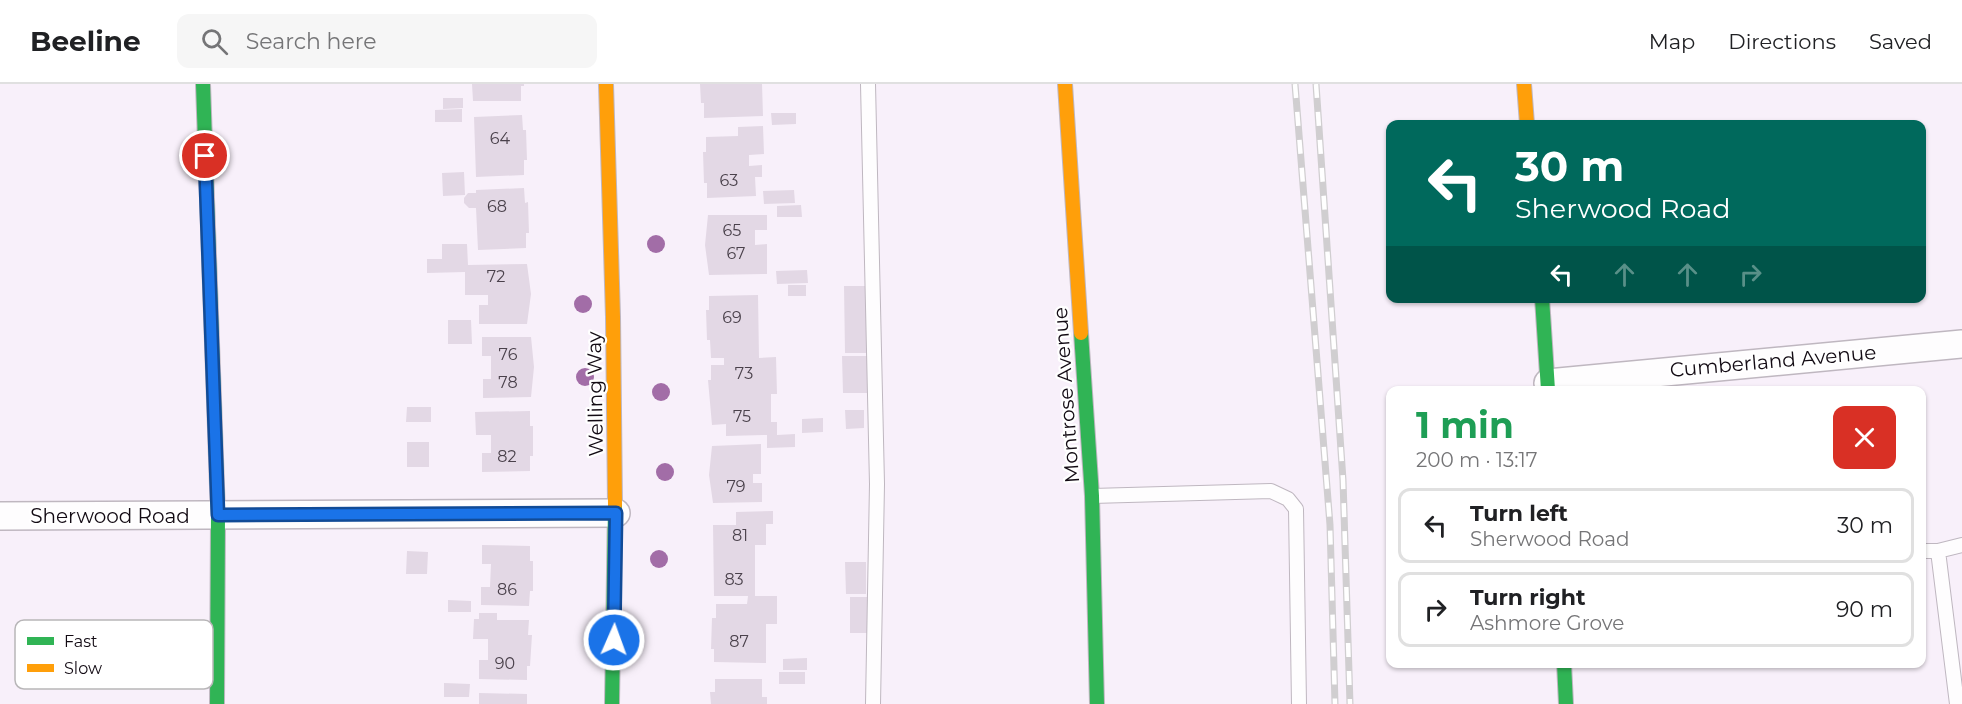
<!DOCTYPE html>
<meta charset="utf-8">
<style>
body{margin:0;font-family:Montserrat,sans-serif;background:#f6f6f6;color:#202124;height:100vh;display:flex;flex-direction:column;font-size:22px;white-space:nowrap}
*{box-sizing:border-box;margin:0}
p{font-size:20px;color:#757577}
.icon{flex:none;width:33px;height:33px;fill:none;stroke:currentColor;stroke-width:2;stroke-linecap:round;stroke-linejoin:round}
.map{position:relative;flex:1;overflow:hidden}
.details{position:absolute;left:1386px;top:302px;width:540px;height:282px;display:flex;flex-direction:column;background:#fff;border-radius:12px;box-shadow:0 2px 4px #0004}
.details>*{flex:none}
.guide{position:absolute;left:1386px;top:36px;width:540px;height:183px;border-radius:12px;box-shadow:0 2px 4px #0004;background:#00695c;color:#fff;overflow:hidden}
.pin{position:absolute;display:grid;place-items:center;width:51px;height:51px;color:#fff;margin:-26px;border:3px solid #fff;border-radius:50%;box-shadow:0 2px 6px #0007}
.me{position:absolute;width:66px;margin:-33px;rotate:2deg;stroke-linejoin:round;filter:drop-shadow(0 0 4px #0008)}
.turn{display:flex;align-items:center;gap:21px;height:126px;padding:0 30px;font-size:27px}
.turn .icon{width:78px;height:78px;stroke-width:2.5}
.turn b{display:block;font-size:42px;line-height:51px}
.lanes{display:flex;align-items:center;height:57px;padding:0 30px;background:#0003;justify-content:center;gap:30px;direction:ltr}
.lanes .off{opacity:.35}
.round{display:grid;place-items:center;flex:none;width:63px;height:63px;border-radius:12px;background:#f6f6f6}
.summary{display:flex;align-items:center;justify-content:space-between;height:102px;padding:0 30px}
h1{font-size:36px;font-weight:700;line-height:45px;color:#1e9e55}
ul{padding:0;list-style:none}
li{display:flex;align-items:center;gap:18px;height:75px;margin:0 12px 9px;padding:0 18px;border:3px solid #e0e0e0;border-radius:12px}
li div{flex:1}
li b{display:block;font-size:22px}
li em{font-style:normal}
header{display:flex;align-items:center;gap:36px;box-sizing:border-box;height:84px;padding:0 30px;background:#fff;border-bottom:2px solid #e0e0e0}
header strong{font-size:28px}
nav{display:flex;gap:33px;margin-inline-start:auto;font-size:21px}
.search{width:420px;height:54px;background:#f6f6f6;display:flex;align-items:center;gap:15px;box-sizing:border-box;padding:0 21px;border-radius:12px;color:#757577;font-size:22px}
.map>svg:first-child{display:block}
</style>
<header>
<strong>Beeline</strong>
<div class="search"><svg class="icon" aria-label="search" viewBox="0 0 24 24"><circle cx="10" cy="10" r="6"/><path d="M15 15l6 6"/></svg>Search here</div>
<nav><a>Map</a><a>Directions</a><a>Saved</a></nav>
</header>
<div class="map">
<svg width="1962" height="620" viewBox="0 0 1962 620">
<rect width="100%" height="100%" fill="#f8f0fa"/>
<path fill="#e3d8e5" d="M472 0H524V2H521V17H473Z
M700 0H762L763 32 704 34V19H701Z
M443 14H463V24L443 25Z
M462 25V38H435V26Z
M771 29H796V40L772 41Z
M522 31 523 46H526L527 76H524V91L476 93 474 33Z
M763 42 764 70 749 71V82L762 81V93H755L756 112 707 114V99H704L703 68H706V53L738 52V43Z
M464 88 465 111 443 112 442 89Z
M524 104 525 119 528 118 529 149H526V164L478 166 476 124H469L464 119V114L468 109H476V106Z
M794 106 795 119 764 120 763 107Z
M801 121 802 133H777V122Z
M708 131H767V146H755V161L767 160V190L709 191 705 161Z
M442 160H467L468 181 527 180 531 210 527 240H479V221H488V211H465V188L427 189V175H442Z
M807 186 808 199 777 200 776 187Z
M788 201H806V212H788Z
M844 202H866L867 269H845Z
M758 211 759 274 776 273 777 310H771V338H777V351L795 350V363L767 364V351L726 352V340L712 341 708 296H711V281H724V274H711L710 256H707L706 226H709V212Z
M448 236H471L472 260H448Z
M482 253H531L534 283 531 313 483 314V295H491V272H482Z
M842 272H868V309H843Z
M407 323H431V338H406Z
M845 326H864V344L846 345Z
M530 327V342H533V372H530V387L482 388V369H491V351H476L475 328Z
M823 334V348L802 349V335Z
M407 358H429V383H407Z
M761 360V390H753V399H762V418L713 419 709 391 712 362Z
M773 427V440H766V461H755V512H777V540H766V579L714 578V565H711L712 534H716V520H747L748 512H714L713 441H736V428Z
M482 461 530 462V477H533V507H530L529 522 481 521V503H490L491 480H482Z
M407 467 428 468 427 490H406Z
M845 478H866V510H846Z
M850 513H868V549H850Z
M448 516 471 517V528H448Z
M479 529H497V536H529L528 551H532L530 582H527V596L479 595V576H488V555H473L474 535H479Z
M807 574V586H783V575Z
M779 588H805V600H779Z
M715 595H762V613H767V620H711L710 608H715Z
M444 599 470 600 469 613H444Z
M479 609 527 610V620H479Z"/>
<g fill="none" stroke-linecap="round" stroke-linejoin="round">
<defs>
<path id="lane" d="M868 0 877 400 873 620
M1092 412 1271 407 1288 415 1296 425 1299 620
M1922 467H1938L1957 620
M1938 467 1962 461"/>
<path id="street" d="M1548 299 1962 260
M0 432 616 429"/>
<path id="fast" d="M203 0 218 431 217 620
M1542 214 1548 306
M1081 249 1092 412 1097 620
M1564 579 1566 620
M612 620 615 421"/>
<path id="slow" d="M606 0 613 233 615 421
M1065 0 1081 249
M1524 0 1527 40"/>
</defs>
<use href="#lane" stroke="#bfb7c0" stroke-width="16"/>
<use href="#street" stroke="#bfb7c0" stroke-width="30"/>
<use href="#fast" stroke="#bfb7c0" stroke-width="16"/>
<use href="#slow" stroke="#bfb7c0" stroke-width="16"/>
<use href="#lane" stroke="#fefdfe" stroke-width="14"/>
<use href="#street" stroke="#fefdfe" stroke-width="27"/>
<use href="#fast" stroke="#30b455" stroke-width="14"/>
<use href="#slow" stroke="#ff9f0a" stroke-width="14"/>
<defs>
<path id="rail" d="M1295 0 1330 441 1335 620
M1316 0 1343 396 1350 620"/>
</defs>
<use href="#rail" stroke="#d0ced0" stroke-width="7"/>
<use href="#rail" stroke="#fff" stroke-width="4.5" stroke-dasharray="14" stroke-linecap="butt"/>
</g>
<g fill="#a26da7">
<circle cx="656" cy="160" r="9"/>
<circle cx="583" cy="220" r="9"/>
<circle cx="585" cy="293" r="9"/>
<circle cx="661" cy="308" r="9"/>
<circle cx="665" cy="388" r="9"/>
<circle cx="659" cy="475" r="9"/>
</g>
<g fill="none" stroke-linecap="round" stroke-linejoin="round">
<defs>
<path id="route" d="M205 72 218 431 616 429 614 556"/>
</defs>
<use href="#route" stroke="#114b97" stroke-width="15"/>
<use href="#route" stroke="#1a73e8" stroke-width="10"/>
</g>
<g text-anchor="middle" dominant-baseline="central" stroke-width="4.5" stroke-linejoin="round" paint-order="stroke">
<g font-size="16" fill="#4a414b">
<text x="500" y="54">64</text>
<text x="729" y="96">63</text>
<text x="497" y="122">68</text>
<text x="732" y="146">65</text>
<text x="736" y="169">67</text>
<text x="496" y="192">72</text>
<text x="732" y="233">69</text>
<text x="508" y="270">76</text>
<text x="744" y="289">73</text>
<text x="508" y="298">78</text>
<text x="742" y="332">75</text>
<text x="507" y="372">82</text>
<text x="736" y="402">79</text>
<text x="740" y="451">81</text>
<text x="734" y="495">83</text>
<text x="507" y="505">86</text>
<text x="739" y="557">87</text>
<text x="505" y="579">90</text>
</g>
<g font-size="20" fill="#120a13" stroke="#fff">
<text transform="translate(1773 277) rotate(-5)">Cumberland Avenue</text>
<text transform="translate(595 310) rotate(-91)">Welling Way</text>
<text transform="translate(1066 311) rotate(-94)">Montrose Avenue</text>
<text x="110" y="432">Sherwood Road</text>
</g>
</g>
<rect x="15" y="536" width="198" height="69" rx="9" fill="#fff" stroke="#b8b6b8" stroke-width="1.5"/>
<rect x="27" y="553" width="27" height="8" fill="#30b455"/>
<rect x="27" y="580" width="27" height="8" fill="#ff9f0a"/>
<g font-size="16" fill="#120a13">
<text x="64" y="563">Fast</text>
<text x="64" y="590">Slow</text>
</g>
</svg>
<div class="pin" style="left:205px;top:72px;background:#d93025"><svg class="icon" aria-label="arrive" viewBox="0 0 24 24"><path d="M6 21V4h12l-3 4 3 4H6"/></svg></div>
<svg class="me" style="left:614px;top:556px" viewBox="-20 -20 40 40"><circle r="17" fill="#1a73e8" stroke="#fff" stroke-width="3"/><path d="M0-11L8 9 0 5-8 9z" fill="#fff"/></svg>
<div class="guide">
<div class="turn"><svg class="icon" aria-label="left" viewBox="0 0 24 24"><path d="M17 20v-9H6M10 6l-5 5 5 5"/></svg><div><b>30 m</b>Sherwood Road</div></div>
<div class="lanes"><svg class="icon" aria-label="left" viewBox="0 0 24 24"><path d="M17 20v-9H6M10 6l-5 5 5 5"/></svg><svg class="icon off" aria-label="ahead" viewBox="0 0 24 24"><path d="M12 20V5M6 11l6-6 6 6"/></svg><svg class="icon off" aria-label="ahead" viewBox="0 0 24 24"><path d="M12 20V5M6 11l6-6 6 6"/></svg><svg class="icon off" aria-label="right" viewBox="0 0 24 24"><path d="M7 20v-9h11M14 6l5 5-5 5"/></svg></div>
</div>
<section class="details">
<div class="summary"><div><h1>1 min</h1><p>200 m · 13:17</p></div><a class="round" style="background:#d93025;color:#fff"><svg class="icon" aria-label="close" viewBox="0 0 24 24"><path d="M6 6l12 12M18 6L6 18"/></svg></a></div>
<ul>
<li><svg class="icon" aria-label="left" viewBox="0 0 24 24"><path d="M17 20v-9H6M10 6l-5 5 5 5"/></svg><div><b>Turn left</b><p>Sherwood Road</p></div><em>30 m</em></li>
<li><svg class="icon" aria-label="right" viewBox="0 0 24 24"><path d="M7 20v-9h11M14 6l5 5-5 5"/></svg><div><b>Turn right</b><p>Ashmore Grove</p></div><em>90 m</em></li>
</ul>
</section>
</div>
